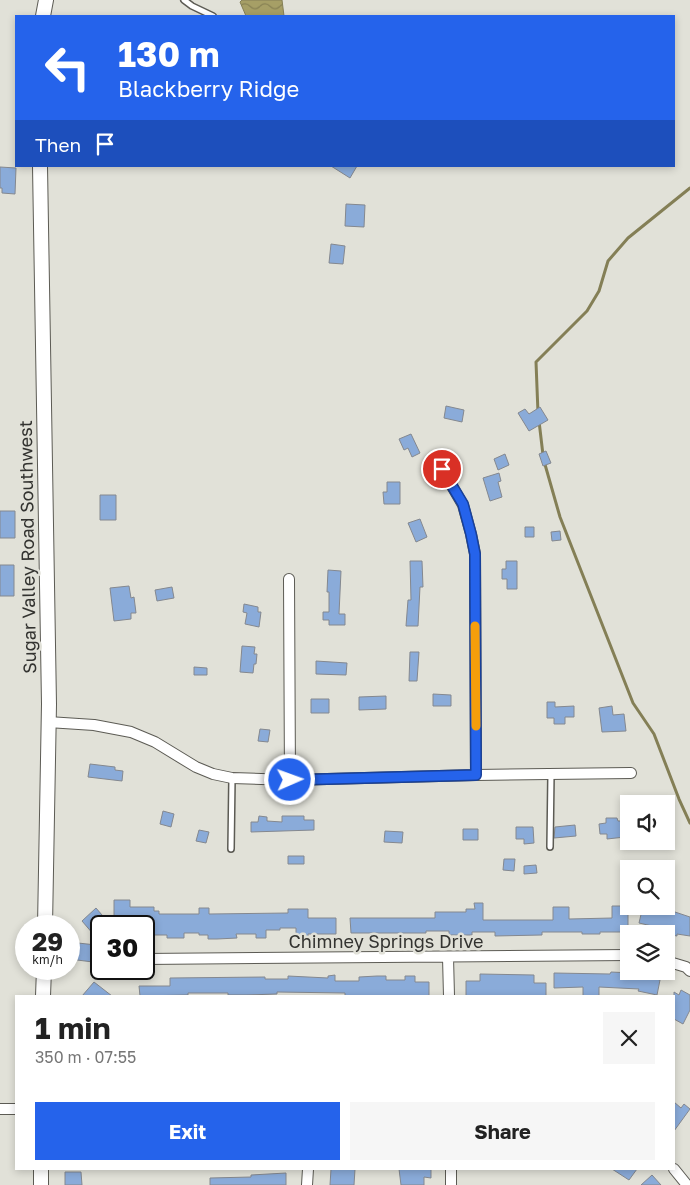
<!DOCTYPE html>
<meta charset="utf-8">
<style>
body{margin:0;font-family:"Golos Text",sans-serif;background:#f6f6f6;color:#222;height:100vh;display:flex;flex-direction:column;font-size:19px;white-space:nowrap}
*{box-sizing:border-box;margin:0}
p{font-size:16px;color:#767676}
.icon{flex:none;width:28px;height:28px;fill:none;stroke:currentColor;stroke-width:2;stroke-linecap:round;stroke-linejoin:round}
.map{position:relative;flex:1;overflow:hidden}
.drawer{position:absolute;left:15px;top:995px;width:660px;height:175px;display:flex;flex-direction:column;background:#fff;border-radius:0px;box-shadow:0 2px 8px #0003}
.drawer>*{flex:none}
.guide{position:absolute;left:15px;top:15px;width:660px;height:152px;border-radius:0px;box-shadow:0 2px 8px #0003;background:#2563eb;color:#fff;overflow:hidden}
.buttons{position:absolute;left:620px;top:795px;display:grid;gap:10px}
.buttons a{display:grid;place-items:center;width:55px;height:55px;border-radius:0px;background:#fff;box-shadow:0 2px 8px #0003;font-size:25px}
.speed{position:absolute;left:15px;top:915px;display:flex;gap:10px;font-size:25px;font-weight:700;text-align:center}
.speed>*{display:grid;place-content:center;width:65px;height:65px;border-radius:50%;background:#fff;box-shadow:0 2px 8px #0003;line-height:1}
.speed small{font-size:12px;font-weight:400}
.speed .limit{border:2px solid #111;border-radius:8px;background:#fff;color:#111}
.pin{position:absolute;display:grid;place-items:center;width:42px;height:42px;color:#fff;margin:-21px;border:2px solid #fff;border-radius:50%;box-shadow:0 1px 5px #0007}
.me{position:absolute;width:55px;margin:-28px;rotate:88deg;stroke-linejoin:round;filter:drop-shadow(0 0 4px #0008)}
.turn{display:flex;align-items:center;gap:18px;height:105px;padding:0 20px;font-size:22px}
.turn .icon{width:65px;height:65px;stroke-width:2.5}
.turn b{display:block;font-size:35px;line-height:42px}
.then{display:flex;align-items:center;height:48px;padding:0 20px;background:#0003;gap:10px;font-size:19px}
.round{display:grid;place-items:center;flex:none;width:52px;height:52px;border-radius:0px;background:#f6f6f6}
.overview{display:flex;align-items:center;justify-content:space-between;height:85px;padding:0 20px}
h1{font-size:30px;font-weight:700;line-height:38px}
.primary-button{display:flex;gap:10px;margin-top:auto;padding:10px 20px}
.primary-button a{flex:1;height:58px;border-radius:0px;background:#2563eb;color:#fff;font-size:20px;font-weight:700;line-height:58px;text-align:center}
.primary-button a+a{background:#f6f6f6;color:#222}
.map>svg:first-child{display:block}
</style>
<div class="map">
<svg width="690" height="1185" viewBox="0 0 690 1185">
<defs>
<pattern id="water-waves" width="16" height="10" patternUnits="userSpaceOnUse" patternTransform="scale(1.25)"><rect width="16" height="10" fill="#a69f66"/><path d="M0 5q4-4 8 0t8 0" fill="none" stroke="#888254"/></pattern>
</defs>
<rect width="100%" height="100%" fill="#e1e1d8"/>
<path fill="url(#water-waves)" stroke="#847f56" d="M242 0H282L284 16H246L240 2Z"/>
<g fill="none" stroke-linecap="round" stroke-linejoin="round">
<path stroke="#847f56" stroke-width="3" d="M538 413 536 362 587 311 599 291 608 261 628 238 690 188
M539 421 543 455
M544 461 560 517 633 703 654 734 679 799 690 823"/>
</g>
<path fill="#8aabd9" stroke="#84888f" d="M331 166H357L350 178Z
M0 167 16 168 15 194 2 193V188H0Z
M346 204 365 205 364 227 345 226Z
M331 244 345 246 343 264 329 263Z
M446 406 464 410 462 422 444 418Z
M540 407 548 420 529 431 518 413 525 409 529 414Z
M411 434 420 453 412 457 408 448 404 450 399 439Z
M546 451 551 463 543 466 539 454Z
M505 454 509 465 498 470 494 459Z
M499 473 501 481 498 482 502 497 490 501 483 478Z
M387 482H400V504H384L383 492H387Z
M100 495H116V520H100Z
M0 511H15V538H0Z
M420 519 427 537 416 542 408 523Z
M525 527H534V537H525Z
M560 531 561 540 552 541 551 532Z
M410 561H422L423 587H420L418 626H406L408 600H411Z
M506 561H517V589H507V579H502V569H506Z
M0 565H14V596H0Z
M328 570 341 571 339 614H345V625H329V620H323V612H329V592H327Z
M129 586 131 598 134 597 136 613H131V619L114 621 110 588Z
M172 587 174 598 157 601 155 590Z
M244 604 258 607V612H261L259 627 245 624 247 613 243 612Z
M242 646 255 647 254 654H257L256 664H254L253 673 240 672Z
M410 652H419L417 681H409Z
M316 661 347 663 346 675 316 674Z
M194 667 207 668V675H194Z
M433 694 451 695V706H433Z
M386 696V709L359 710V697Z
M311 699H329V713H311Z
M547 702H555V707L574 706V717H565V724H554V718H547Z
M612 706 613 715 624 714 626 731 602 732 599 708Z
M260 729 270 730 268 742 258 741Z
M90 764 115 767V770L123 771 122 781 88 777Z
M163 811 174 814 171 827 160 824Z
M259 816 267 817V821L282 822V816H304V820H314V830L251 832V822H258Z
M606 818H617L618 821H624L625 837 607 839V834H600L599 824 606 823Z
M575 825 576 836 554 838 555 827Z
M516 827H533L534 843 524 844V839H516Z
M463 829H478V840H463Z
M199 830 209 832 206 843 196 841Z
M385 831 403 832 402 843 384 842Z
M288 856H304V864H288Z
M504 859H515L514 871 503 870Z
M536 865 537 873 524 874V866Z
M114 900H130V907H154V911H159V914H199V908H209V914L288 913V909H308V918H336V934H308V937H296V928H280V930H266V938H256V934H236L237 938 217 939H208V935H199V933H184V938H167V935H144V926H114Z
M474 903H483V920H553V907H569V919L612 918V906H628V932H600V934H582V932H542V935L495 936V932H472V935H449V931H426V933H351L350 918H435V912H466V909H475Z
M643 906H657L690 917V936L677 934V936L651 931 652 926 639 923Z
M96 908 108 922 94 935 82 921Z
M69 942 96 945 93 962 69 959Z
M611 972 631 973 660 980 657 995 638 991 639 989 599 987V996H583V987L554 988V973L610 974Z
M480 974 534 975V983H546V996H466V981H480Z
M335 975V981H359V977L377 976H386V980H405V976H415V982H429V996H345V993L277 992V994L247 995H228V993H188V995L140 996 139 986H170V978L265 977V979H288V976L328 978V976Z
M94 982 112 996H82Z
M681 990 690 995V1010L683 1024 674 1019V992L679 995Z
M674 1102 681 1108 684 1104 690 1109 674 1131Z
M331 1169H355L354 1185H330Z
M399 1169H431V1178L424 1177V1185H401Z
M612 1169H637L629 1180Z
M65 1172H81L82 1185H65Z
M286 1173V1185H210V1178L251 1177V1175Z
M652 1175 661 1185H641Z"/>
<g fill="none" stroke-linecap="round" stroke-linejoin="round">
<defs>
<path id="service" d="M184 0 192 6 213 16
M550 847 551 774
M231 849 232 778"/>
<path id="minor" d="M442 469 463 505 471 534 475 554 476 775
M289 579 290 780
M48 722 94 725 131 732 155 742 196 767 213 774 232 778 290 780 476 775 631 773
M448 957 449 996
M144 959 629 955
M666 961 686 967 690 971
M0 1109H16
M674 1169 687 1185
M307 1185 308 1169
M451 1185V1169"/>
<path id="tertiary" d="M43 16 46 0
M40 166 49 704 45 926
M43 996 44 969
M41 1185V1169"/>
</defs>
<use href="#service" stroke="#5c5b54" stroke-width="8"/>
<use href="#minor" stroke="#5c5b54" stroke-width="12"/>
<use href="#tertiary" stroke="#5c5b54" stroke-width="16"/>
<use href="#service" stroke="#fff" stroke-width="5"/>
<use href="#minor" stroke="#fff" stroke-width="10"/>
<use href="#tertiary" stroke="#fff" stroke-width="14"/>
</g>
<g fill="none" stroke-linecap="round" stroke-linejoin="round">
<defs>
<path id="route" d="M290 780 476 775 475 554 471 534 463 504 442 469"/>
</defs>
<use href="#route" stroke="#184099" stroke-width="12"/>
<use href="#route" stroke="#2563eb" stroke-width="9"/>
<path stroke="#f59e0b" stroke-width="9" d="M475 626 476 726"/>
</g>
<g text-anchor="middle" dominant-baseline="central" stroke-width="5" stroke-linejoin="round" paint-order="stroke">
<g font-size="18" fill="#333330" stroke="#e1e1d8">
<text transform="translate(27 547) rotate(-91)">Sugar Valley Road Southwest</text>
<text x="386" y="941">Chimney Springs Drive</text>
</g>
</g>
</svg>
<div class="buttons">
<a><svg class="icon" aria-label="sound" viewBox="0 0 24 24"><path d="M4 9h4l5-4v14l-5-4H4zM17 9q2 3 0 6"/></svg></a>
<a><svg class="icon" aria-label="search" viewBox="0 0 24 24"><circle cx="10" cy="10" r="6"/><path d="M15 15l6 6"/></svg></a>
<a><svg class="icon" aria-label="layers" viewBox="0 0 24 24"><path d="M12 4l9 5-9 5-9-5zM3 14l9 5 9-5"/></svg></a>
</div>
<div class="speed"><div>29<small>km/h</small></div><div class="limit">30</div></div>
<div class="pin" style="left:442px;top:469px;background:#d93025"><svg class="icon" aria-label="arrive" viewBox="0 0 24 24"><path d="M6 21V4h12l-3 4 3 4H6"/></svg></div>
<svg class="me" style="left:290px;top:780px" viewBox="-20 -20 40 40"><circle r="17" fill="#2563eb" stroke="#fff" stroke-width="3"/><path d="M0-11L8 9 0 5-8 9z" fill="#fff"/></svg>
<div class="guide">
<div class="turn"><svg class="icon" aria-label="left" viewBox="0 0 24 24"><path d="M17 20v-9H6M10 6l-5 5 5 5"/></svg><div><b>130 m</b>Blackberry Ridge</div></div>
<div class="then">Then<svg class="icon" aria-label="arrive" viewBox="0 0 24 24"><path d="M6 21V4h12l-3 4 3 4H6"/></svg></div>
</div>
<section class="drawer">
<div class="overview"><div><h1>1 min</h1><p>350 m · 07:55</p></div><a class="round"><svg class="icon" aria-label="close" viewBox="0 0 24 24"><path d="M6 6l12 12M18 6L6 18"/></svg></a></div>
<div class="primary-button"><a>Exit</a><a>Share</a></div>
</section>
</div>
